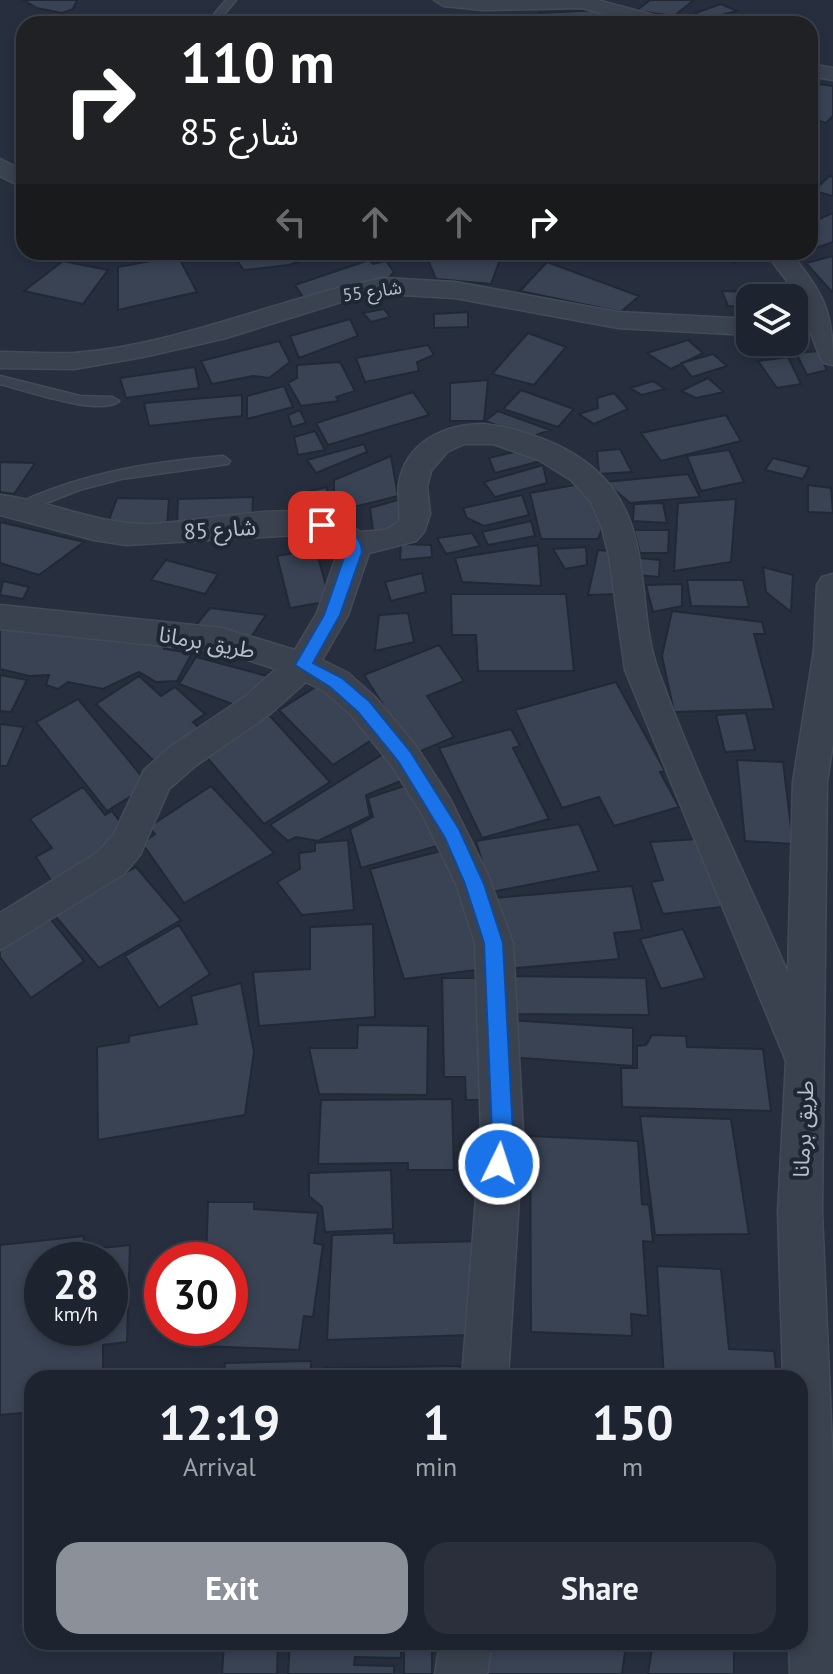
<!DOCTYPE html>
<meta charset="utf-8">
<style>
body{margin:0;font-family:"PT Sans","Noto Sans Arabic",sans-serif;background:#2a2f3b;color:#f1f3f6;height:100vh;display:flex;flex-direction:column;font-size:30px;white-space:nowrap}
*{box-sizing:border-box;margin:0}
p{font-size:26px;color:#a0a4aa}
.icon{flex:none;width:44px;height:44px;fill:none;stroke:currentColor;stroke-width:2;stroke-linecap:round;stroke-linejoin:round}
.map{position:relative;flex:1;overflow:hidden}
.details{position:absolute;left:24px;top:1370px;width:784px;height:280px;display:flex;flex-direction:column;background:#1d232f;border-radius:24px;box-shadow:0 4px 12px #0003,0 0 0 2px #3b404b}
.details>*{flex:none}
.hud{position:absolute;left:16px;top:16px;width:802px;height:244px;border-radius:24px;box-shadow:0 4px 12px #0003,0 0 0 2px #3b404b;background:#202124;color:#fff;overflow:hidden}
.tools{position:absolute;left:736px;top:284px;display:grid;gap:16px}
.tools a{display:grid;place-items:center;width:72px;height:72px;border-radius:16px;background:#1d232f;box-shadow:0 4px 12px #0003,0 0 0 2px #3b404b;font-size:40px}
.speed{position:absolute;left:24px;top:1242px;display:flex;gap:16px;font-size:40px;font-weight:700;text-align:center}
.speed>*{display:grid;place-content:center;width:104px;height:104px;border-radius:50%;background:#1d232f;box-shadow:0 4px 12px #0003,0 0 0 2px #3b404b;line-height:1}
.speed small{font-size:20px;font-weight:400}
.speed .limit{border:12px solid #d22;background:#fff;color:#111}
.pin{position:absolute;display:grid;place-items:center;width:68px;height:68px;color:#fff;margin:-34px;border-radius:16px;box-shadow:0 4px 12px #0006}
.me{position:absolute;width:88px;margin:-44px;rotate:4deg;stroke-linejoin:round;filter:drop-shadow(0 0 6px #0008)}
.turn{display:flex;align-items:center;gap:28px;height:168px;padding:0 32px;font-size:36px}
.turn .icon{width:104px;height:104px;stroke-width:2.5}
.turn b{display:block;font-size:56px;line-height:68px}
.lanes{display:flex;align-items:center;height:76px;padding:0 32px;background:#0003;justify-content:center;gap:40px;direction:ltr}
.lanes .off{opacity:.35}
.eta{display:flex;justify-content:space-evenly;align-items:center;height:136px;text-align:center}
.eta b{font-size:48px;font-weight:700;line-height:56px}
.action{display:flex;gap:16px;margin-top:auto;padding:16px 32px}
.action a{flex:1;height:92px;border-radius:24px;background:#8c9099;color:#fff;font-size:32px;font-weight:700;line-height:92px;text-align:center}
.action a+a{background:#2a2f3b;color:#f1f3f6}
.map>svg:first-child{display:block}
</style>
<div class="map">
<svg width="833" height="1674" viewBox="0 0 833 1674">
<rect width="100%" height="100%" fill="#272f3f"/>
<path fill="#394354" stroke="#212936" stroke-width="2" fill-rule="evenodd" d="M23 0H77L73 9 62 13 37 8Z
M650 0H694L674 16 636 11Z
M721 4 737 11 706 19 695 13Z
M601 10 617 19 584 24H539V13Z
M745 15 775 23 710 24Z
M520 16 521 24H452V21Z
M235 18H276L275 24H236Z
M818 84 833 86V116L826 123 810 118V90Z
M829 176 833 177V196L814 191Z
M833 213V242L810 250V223Z
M251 252H327L289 265 244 270 235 258Z
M711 252H741L734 263Z
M178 256 197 292 118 310V267Z
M833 256V292H832L806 263Z
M501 257 491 284 436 279 427 258Z
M369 260 373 264 386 261 394 272 386 281 304 299 295 285Z
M63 261 108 270 83 304 24 291Z
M547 262 639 296 621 312 520 291Z
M722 291 752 292 753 298H750V307L728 306Z
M384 309 390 317 371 322 363 313Z
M468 312V327L434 328V314Z
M350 319 358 336 299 358 290 336Z
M528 333 566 347 534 385 492 374Z
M688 340 703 353 671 369 647 353Z
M279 341 290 362 269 378 253 376 212 384 201 361Z
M428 345 434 355 417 362 419 371 365 382 356 358Z
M818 351 827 370 807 375 796 353Z
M713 354 727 366 692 377 681 363Z
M788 357 801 384 777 388 758 361Z
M340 362 355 391 336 397 339 401 301 406 288 383 297 378V365Z
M195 367 199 388 126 398 120 378Z
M708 378 724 392 696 398 681 391Z
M488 380 484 421H450V383Z
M653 381 665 389 642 395 630 388Z
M284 386 293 407 247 419V396Z
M521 390 574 409 558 427 503 409Z
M413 392 429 415 328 445 316 423Z
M614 393 628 409 594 424 579 414 598 408 597 398Z
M242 395V416L149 426 144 403Z
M300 410 306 423 292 427 288 415Z
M498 411 550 430 531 437 485 421Z
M726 415 741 441 661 461 641 433Z
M315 431 325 450 298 455 294 437Z
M364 444 367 452 316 473 307 460Z
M530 448 541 461 495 473 489 458Z
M620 449 632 472 599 474 597 451Z
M729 450 744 482 701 491 687 456Z
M391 456 398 496 334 512V480Z
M773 458 809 467 803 479 765 470Z
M0 462 35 463 14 494 0 492Z
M543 465 547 483 495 497 484 482Z
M688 474 700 497 630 503 605 482Z
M586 483 605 521 598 539H541L530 493Z
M808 485 831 488 833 513 808 512Z
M327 487 329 515 294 518 293 495Z
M522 495 529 515 484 526 467 518 463 508Z
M253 497 252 522 177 526 178 499Z
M117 498 169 499 167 527 106 528Z
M401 499 405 533 374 538 370 508Z
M736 499 731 562 674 571 678 503Z
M663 503 667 523 633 521 634 504Z
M531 521 535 536 488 545 482 532Z
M0 522 84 542 39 575 0 563Z
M634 530H669L668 553H640Z
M472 533 480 546 446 554 437 538Z
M401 544 431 545 432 557 400 560Z
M538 545 541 586 462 582 455 558Z
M586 547 587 565 565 569 553 549Z
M316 549 330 601 290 608 277 556Z
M598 550 618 552 619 594 588 595Z
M639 558 660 560 659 577 638 575Z
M166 560 218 574 205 594 151 580Z
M763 567 793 575 791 612 766 592Z
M422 573 426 592 391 601 385 582Z
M687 580H743L749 607 691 606Z
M3 581 29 587 23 599 0 595Z
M682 584V606L653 612 646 585Z
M451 594H566L574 671H478L476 635H452Z
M210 608 266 615 251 637 196 625Z
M672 611 762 622 765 634H754L774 709 674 712 662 656Z
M408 613 414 642 375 651 379 615Z
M0 629 165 645 164 649 192 653 177 681 156 682 139 672 103 689 68 682 58 689 46 685 49 675 29 676 0 669Z
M439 645 464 681 427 696 454 737 414 754 364 675Z
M196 657 267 676 243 708 179 684Z
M0 675 27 680 11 712 0 711Z
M139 676 161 696 175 687 205 714 193 722 207 735 161 768 96 704Z
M616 682 665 771 660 772 679 807 614 826 599 797 562 808 515 710Z
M319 685 365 722 373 739 333 765 279 710Z
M78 699 149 785 107 811 36 722Z
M746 713 755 750 725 752 716 715Z
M269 715 330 782 264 824 204 754Z
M0 724 24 727 7 766H0Z
M511 729 520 746 513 748 549 819 482 838 439 748Z
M388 751 408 778 366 795 370 816 318 841 296 837 288 841 270 825Z
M737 760 783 762 793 844 745 841Z
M410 784 447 843 361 868 350 829 373 817 368 798Z
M211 786 274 853 184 903 142 843 155 834 149 827Z
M83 787 105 815 112 811 129 834 52 882 36 857 52 848 30 819Z
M579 824 599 871 491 892 476 841Z
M699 839 730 906 663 914 651 882 663 880 650 842Z
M348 840 354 910 302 915 277 882 300 869 299 853 315 851V843Z
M453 848 484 969 404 979 370 869Z
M136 867 181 920 99 968 51 911Z
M632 886 642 930 614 933 619 959 505 969 494 898Z
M44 911 84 961 31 998 0 957V941Z
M373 924 375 1017 259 1026 253 972 310 969V927Z
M179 925 210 974 159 1008 125 956Z
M683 929 705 978 661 989 640 939Z
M507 976 646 978 649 1015 508 1014Z
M442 978H487L492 1100H466L465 1077H444Z
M241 983 254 1052 245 1115 98 1140 97 1047 129 1042V1036L197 1024 191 996Z
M509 1020 633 1028V1066L508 1057Z
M358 1025 428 1026 427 1095 319 1094 309 1048H357Z
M652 1035 686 1036 687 1047 763 1049 771 1111 622 1107 621 1068H637V1046L646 1045Z
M452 1099 454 1170H408V1163L318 1164 321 1100Z
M640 1116 731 1119 749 1234 655 1235Z
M530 1136 638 1141 642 1204 649 1205 653 1242 643 1241 648 1316 631 1314 632 1336 531 1332Z
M391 1170 393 1229 325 1232 322 1207 309 1196V1173Z
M208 1202H254V1209L318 1213 314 1243 323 1245 313 1317 304 1316 299 1350 204 1346 205 1328H230V1260H206Z
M394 1233V1243L486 1241 470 1335 327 1340 332 1235Z
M84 1236 83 1250 130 1245 127 1342 103 1345V1373L32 1378V1412L0 1415V1245ZM42 1260H110V1328H42Z
M657 1266 721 1269 729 1349 774 1351 777 1378H664Z
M311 1361V1378H189L224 1377 225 1363Z
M460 1366 461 1378H324V1368Z
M224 1642H278L277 1674H222Z
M290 1642H401V1658L355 1657 354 1665 394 1666V1674H288Z
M404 1642H432V1674H404Z
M489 1642H618L626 1645 622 1674H486Z
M653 1642H734V1674H648Z"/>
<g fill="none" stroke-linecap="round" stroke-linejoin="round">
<defs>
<path id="service" d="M226 0H236L216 24H206Z
M164 252H182L176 256Z
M0 376 80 396 112 397 119 401C100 417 24 390 0 384Z
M223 456 230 461 228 464 121 479 79 490 24 512 17 507C24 499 39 494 50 490 106 469 163 461 223 456Z"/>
<path id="minor" d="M434 0H597L672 20 675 24H642L582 8 483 10 444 6Z
M810 64 833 68V80L810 76Z
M0 159 24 171V188L0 176Z
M765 252H790C824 295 833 310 833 365L824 363 820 357 794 290Z
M384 278 455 282 618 312 750 319V335L618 328 455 298 384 294 344 301 226 338 143 357 74 369 0 368V352C24 352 50 354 74 353 180 345 280 297 384 278Z
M484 424C531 430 587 451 615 492 652 546 637 615 659 673 696 775 745 874 788 973L793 782 814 650 817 585 822 577 833 574V743L827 782 822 1212 833 1469V1674H790L789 1642H800V1378H783L778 1212 786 1061 625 670 609 556 601 525 591 502 571 480 539 460 493 444H464L447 452 431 471 427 486 430 514 424 532 416 541 369 553 348 615 322 660 348 673 376 698 416 746 449 797 487 873 513 943 523 1133 508 1378H462L481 1133 475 943 456 884 423 816 392 766 352 716 324 691 306 682 270 714 194 767 169 789 140 855 124 874 0 950V913L98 852 114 834 144 770 170 747 246 696 276 669 222 652 0 629V605L222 628 295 650 317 613 339 548 326 537 312 534 126 545 94 540 0 515V495C52 501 97 525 150 524 211 522 311 492 360 532L385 530 399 522C401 509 397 496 399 484 405 442 445 424 484 424Z
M440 1642H492L487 1674H435Z"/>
</defs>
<use href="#service" stroke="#444b58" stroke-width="3"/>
<use href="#minor" stroke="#444b58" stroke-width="3"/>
<use href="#service" fill="#3a424f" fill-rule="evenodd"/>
<use href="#minor" fill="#3a424f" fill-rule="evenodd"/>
</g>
<path fill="#1a73e8" stroke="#114b97" stroke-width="2" d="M322 519C339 525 362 532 362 552L340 615 313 663 342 678 370 702 410 751 459 829 484 884 503 943 513 1133 507 1172 499 1175 491 1172 488 1164 492 1133 484 943 465 884 445 838 398 761 358 712 330 687 295 665 324 615 346 552 342 540 317 528V521Z"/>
<g text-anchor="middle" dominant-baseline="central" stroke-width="8" stroke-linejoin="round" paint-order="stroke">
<g font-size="18" fill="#b7bdc9" stroke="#1f2734">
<text transform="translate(372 291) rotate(-8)">شارع 55</text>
</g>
<g font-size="22" fill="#b7bdc9" stroke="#1f2734">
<text transform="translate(220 529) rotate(-4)">شارع 85</text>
<text transform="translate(207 642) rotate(10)">طريق برمانا</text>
<text transform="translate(803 1129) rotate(-87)">طريق برمانا</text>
</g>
</g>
</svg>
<div class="tools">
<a><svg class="icon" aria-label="layers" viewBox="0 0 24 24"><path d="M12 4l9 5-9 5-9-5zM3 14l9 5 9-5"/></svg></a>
</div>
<div class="speed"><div>28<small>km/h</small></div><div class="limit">30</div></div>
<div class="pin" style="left:322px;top:525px;background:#d93025"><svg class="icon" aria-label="arrive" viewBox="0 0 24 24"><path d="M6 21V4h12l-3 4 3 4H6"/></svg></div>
<svg class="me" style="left:499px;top:1164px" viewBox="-20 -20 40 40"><circle r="17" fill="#1a73e8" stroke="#fff" stroke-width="3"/><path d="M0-11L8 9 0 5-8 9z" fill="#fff"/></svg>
<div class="hud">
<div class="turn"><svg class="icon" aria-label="right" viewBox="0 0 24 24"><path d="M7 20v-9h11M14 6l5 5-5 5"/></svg><div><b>110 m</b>شارع 85</div></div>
<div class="lanes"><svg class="icon off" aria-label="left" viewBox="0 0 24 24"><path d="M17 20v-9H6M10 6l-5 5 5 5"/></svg><svg class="icon off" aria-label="ahead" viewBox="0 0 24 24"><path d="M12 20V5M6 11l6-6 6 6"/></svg><svg class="icon off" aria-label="ahead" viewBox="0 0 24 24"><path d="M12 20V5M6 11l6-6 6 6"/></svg><svg class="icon" aria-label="right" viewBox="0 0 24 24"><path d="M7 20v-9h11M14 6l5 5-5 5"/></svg></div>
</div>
<section class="details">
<div class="eta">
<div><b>12:19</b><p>Arrival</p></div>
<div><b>1</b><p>min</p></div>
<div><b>150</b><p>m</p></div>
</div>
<div class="action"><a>Exit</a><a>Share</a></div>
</section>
</div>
